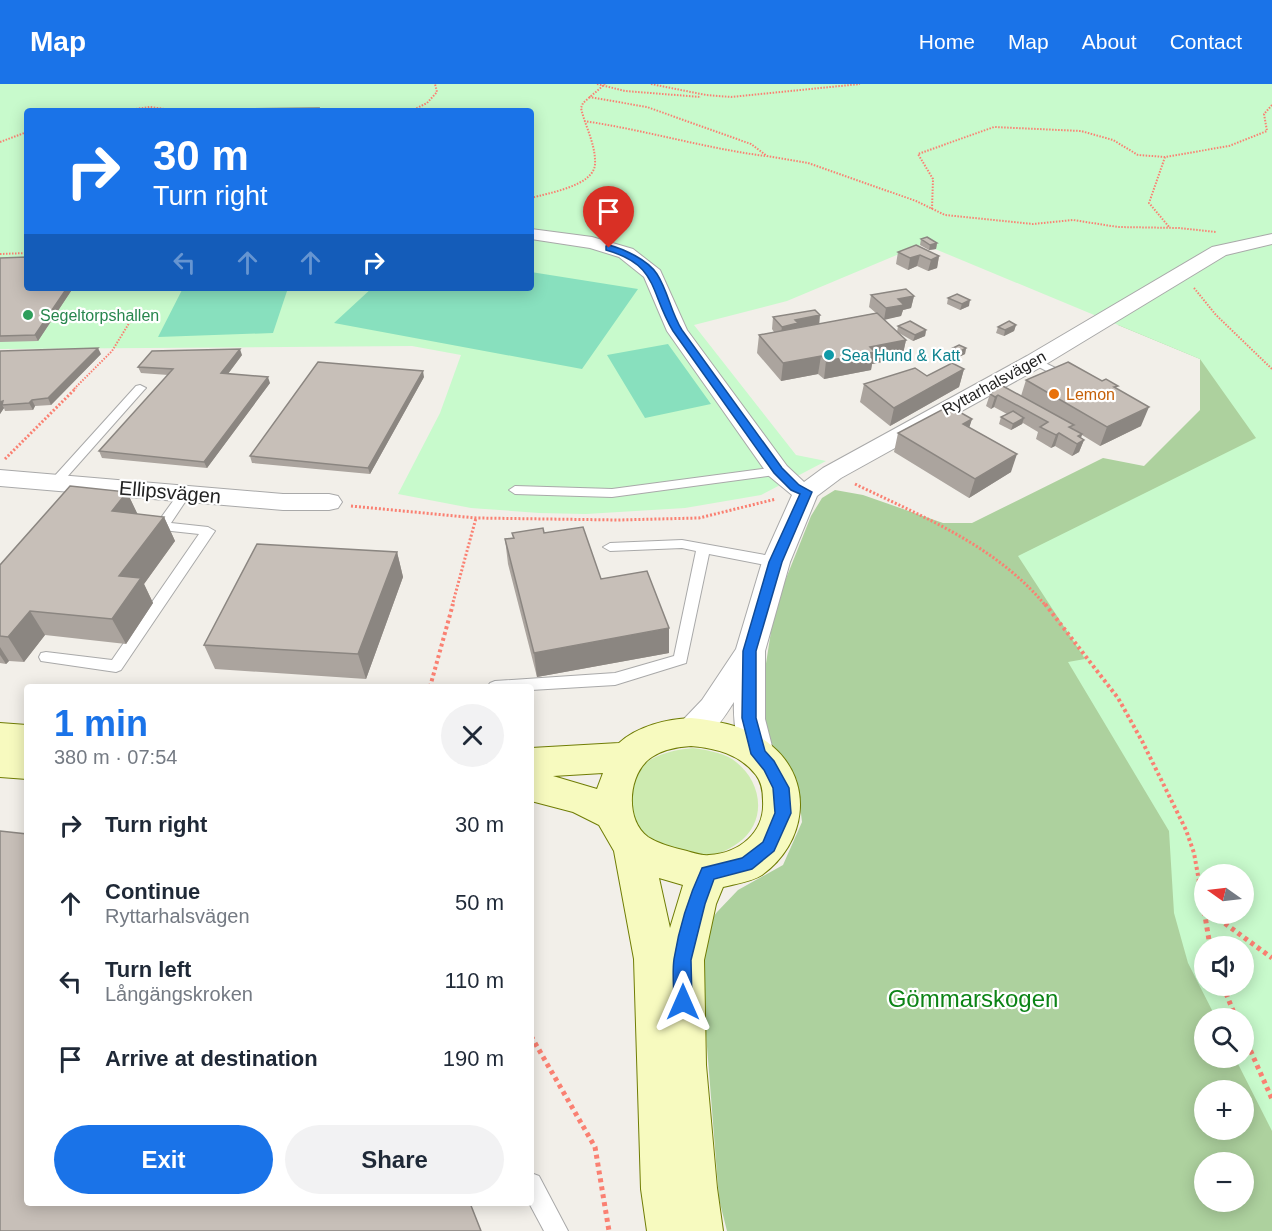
<!DOCTYPE html>
<meta charset="utf-8">
<style>
body{margin:0;font-family:Arial,sans-serif;background:#f2f2f3;color:#1f2937;height:100vh;display:flex;flex-direction:column;font-size:22px;white-space:nowrap}
*{box-sizing:border-box;margin:0}
p{font-size:20px;color:#747a83}
.icon{flex:none;width:33px;height:33px;fill:none;stroke:currentColor;stroke-width:2;stroke-linecap:round;stroke-linejoin:round}
.map{position:relative;flex:1;overflow:hidden}
.details{position:absolute;left:24px;top:600px;width:510px;height:522px;display:flex;flex-direction:column;background:#fff;border-radius:6px;box-shadow:0 3px 15px #0003}
.details>*{flex:none}
.top-card{position:absolute;left:24px;top:24px;width:510px;height:183px;border-radius:6px;box-shadow:0 3px 15px #0003;background:#1a73e8;color:#fff;overflow:hidden}
.needle{width:39px;rotate:284deg}
.controls{position:absolute;left:1194px;top:780px;display:grid;gap:12px}
.controls a{display:grid;place-items:center;width:60px;height:60px;border-radius:50%;background:#fff;box-shadow:0 3px 15px #0003;font-size:30px}
.pin{position:absolute;display:grid;place-items:center;width:51px;height:51px;color:#fff;margin:-62px -26px;border-radius:50% 50% 50% 0;rotate:-45deg;box-shadow:0 0 6px #0007}
.pin .icon{rotate:45deg}
.me{position:absolute;width:66px;margin:-33px;rotate:0deg;stroke-linejoin:round;filter:drop-shadow(0 0 4px #0008)}
.turn{display:flex;align-items:center;gap:21px;height:126px;padding:0 30px;font-size:27px}
.turn .icon{width:78px;height:78px;stroke-width:2.5}
.turn b{display:block;font-size:42px;line-height:51px}
.lanes{display:flex;align-items:center;height:57px;padding:0 30px;background:#0003;justify-content:center;gap:30px;direction:ltr}
.lanes .off{opacity:.35}
.round{display:grid;place-items:center;flex:none;width:63px;height:63px;border-radius:32px;background:#f2f2f3}
.summary{display:flex;align-items:center;justify-content:space-between;height:102px;padding:0 30px}
h1{font-size:36px;font-weight:800;line-height:45px;color:#1a73e8}
.primary-button{display:flex;gap:12px;margin-top:auto;padding:12px 30px}
.primary-button a{flex:1;height:69px;border-radius:36px;background:#1a73e8;color:#fff;font-size:24px;font-weight:800;line-height:69px;text-align:center}
.primary-button a+a{background:#f2f2f3;color:#1f2937}
ul{padding:0;list-style:none}
li{display:flex;align-items:center;gap:18px;height:78px;padding:0 30px}
li div{flex:1}
li b{display:block;font-size:22px}
li em{font-style:normal}
header{display:flex;align-items:center;gap:36px;box-sizing:border-box;height:84px;padding:0 30px;background:#1a73e8;color:#fff}
header strong{font-size:28px}
nav{display:flex;gap:33px;margin-inline-start:auto;font-size:21px}
.map>svg:first-child{display:block}
</style>
<header>
<strong>Map</strong>
<nav><a>Home</a><a>Map</a><a>About</a><a>Contact</a></nav>
</header>
<div class="map">
<svg width="1272" height="1147" viewBox="0 0 1272 1147">
<rect width="100%" height="100%" fill="#f2efe9"/>
<path fill="#cdebb0" d="M693 664C706 666 720 668 732 675 762 695 769 737 738 759 711 778 689 774 661 761 650 755 639 750 634 738 631 733 632 725 632 720 631 715 629 707 630 702 636 674 670 666 693 664Z"/>
<path fill="#add19e" fill-rule="evenodd" d="M1272 158V1147H727L719 1115 705 937 703 847 717 828 738 806 783 781 802 738 797 696 771 659 759 624 775 522 811 432 822 414 835 406 863 411 943 439H972L1103 374 1144 382 1200 326V275L1118 241ZM1204 790H1244V830H1204ZM1204 862H1244V902H1204ZM1204 934H1244V974H1204ZM1204 1006H1244V1046H1204ZM1204 1078H1244V1118H1204Z"/>
<path fill="#c8facc" fill-rule="evenodd" d="M0 0H1272V1047L1235 974H1244V934H1216L1188 879 1174 829 1169 747 1068 578 1085 575 1018 472 1256 354 1200 275 923 160 787 217 694 241 796 371 826 377 761 411 685 424 586 430 539 429 471 424 398 410 440 329 461 271 412 262 0 265ZM27 27H531V204H27ZM1204 790H1244V830H1204ZM1204 862H1244V902H1204Z"/>
<path fill="#88e0be" d="M531 188 638 205 582 285 334 239 372 204H531Z
M183 204H288L273 249 158 253Z
M668 260 711 320 645 334 607 271Z"/>
<g fill="none" stroke-linecap="round" stroke-linejoin="round">
<defs>
<path id="lane" d="M1035 274 1074 293 1076 295 1070 298 1066 297 1031 279 1030 277Z
M140 301 146 304 144 306 59 402H51L49 399 51 396 136 302Z
M778 383 784 387 782 390 612 413 515 410 509 406 515 402 612 405Z
M185 405 191 409 171 439 208 443 215 447 121 586 116 588 41 577 39 573 41 569 46 568 112 576 199 450 162 446 155 442 181 406Z
M682 456 776 473 783 478 776 483 709 470 686 579 615 601 531 606V603H487L490 599 495 597 615 589 674 572 696 467 682 464 610 467 603 463 610 459Z
M531 1089 539 1092 568 1147H544L529 1119H531Z"/>
<path id="street" d="M531 145 592 153 633 165 660 186 687 246 787 382 804 398 823 384 1027 272 1212 163 1272 150V160L1226 171 1043 282 841 394 817 412 790 478 765 567V635L774 670 770 679 758 683 746 679C737 661 733 639 734 618 721 638 705 665 680 657L675 648 680 639 702 616 736 565 762 478 792 411 769 392 667 247 644 193 619 173 590 164 531 155Z
M0 386 283 410H329L338 412 342 418 338 424 329 426H283L0 402Z"/>
<path id="secondary" d="M691 634C719 637 751 643 772 662 815 698 806 760 762 791 751 798 735 800 723 803L716 820 704 876 706 981 717 1104 723 1147H647L641 1105 634 875 614 767 599 741 573 728 531 717V664L619 659C638 642 667 635 691 634ZM691 662C715 664 740 670 756 691 762 699 763 707 763 717 765 748 740 769 709 771 702 772 694 769 687 767 674 764 659 760 648 753 624 736 628 688 652 673 664 665 677 663 691 662ZM603 689 597 705 553 692ZM659 794 683 801 670 844Z
M0 639 27 641V695L0 693Z"/>
</defs>
<use href="#lane" stroke="#a9a9a9" stroke-width="2"/>
<use href="#street" stroke="#a9a9a9" stroke-width="2"/>
<use href="#secondary" stroke="#707d05" stroke-width="2"/>
<path stroke="#fa8072" stroke-width="2" stroke-dasharray="1.5 1.5" stroke-linecap="butt" d="M597 0 625 7 701 13
M651 0 706 11 731 13 860 0
M589 13 647 23 751 60 767 72 808 79 916 117 945 131 1033 140 1073 136 1118 143 1179 144 1216 148
M121 27 150 23 180 27
M411 27 427 19 437 8 435 0
M584 37C645 46 704 64 765 72
M0 58 27 48
M1165 73 1149 119 1170 144
M531 114C548 109 594 102 595 80 596 61 585 42 581 24L583 19 605 0
M932 125 933 95 918 70 994 43 1081 47 1113 56 1138 71 1165 73 1229 62 1267 47 1264 30 1272 21
M0 170 27 169
M1194 204 1216 231 1272 285
M74 305 112 267 131 236"/>
<path stroke="#fa8072" stroke-width="3" stroke-dasharray="2 2" stroke-linecap="butt" d="M5 375 76 304
M855 400C925 434 995 461 1046 522
M351 422 476 434 618 436 699 434 776 415
M452 522 476 434"/>
<path stroke="#fa8072" stroke-width="4" stroke-dasharray="3 3" stroke-linecap="butt" d="M1045 520 1118 614 1142 657 1186 746 1194 769 1199 797
M430 603 453 520"/>
<path stroke="#fa8072" stroke-width="5" stroke-dasharray="4 4" stroke-linecap="butt" d="M1199 796 1210 862
M1212 830 1272 874
M1223 902 1236 934
M531 952 595 1063 609 1147
M1244 952 1272 1015"/>
<use href="#lane" fill="#fff" fill-rule="evenodd"/>
<use href="#street" fill="#fff" fill-rule="evenodd"/>
<use href="#secondary" fill="#f7fabf" fill-rule="evenodd"/>
</g>
<path fill="#aba49e" d="M921 155 937 159 936 165 929 166 920 161Z
M898 168 939 172 937 184 928 187 917 182 908 186 896 180Z
M0 174 27 204H73L38 257 0 258Z
M871 211 914 212 911 224 903 226 901 232 884 235 897 248 898 242 926 246 925 252 913 257 899 249 906 256 902 274 872 280 871 286 824 295 818 290 781 297 757 269 759 251 774 248 772 245 773 233 819 240 876 229 869 223Z
M948 214 969 222 960 226 947 220Z
M1016 241 1014 247 1004 252 996 249 998 243Z
M953 264H966L965 270 959 273 952 270Z
M0 267 101 270 51 321 35 322 33 326 5 327 4 324 0 330Z
M242 271 228 290 270 299 207 384 102 374 99 367 168 291 141 289 138 283Z
M964 285 959 303 890 342 860 318 864 300 927 292Z
M424 293 370 390 252 379 250 372Z
M1026 296 1116 305 1141 342 1100 362 1082 351 1081 354 1084 356 1079 368 1072 372 1055 362 1051 364 1036 355 1038 348 1023 339 1022 340 1011 346 999 340 1001 333 1007 330 994 323 991 325 986 322 990 310 1021 312Z
M972 335 969 343 1011 388 969 414 894 368 898 349Z
M127 408 137 430 164 433 175 457 144 500 153 519 126 560 45 551 24 578 9 577 6 580 0 579V481Z
M512 449H544L601 495 669 569 537 593 508 480 505 455 513 454Z
M397 468 403 493 366 595 215 585 204 561Z"/>
<path fill="#8b8681" d="M937 159 936 165 929 166 930 161Z
M920 171 917 182 908 186 910 174Z
M939 172 937 184 928 187 931 176Z
M67 204H73L38 257 35 251Z
M914 212 911 224 903 226 901 232 884 236 886 224 898 215Z
M970 216 969 222 960 226 962 220Z
M820 231 819 243 780 254 782 243 795 236Z
M1016 241 1014 247 1004 252 1005 246Z
M926 246 925 252 913 257 915 251Z
M906 256 902 274 872 280 871 286 824 295 826 277 870 263Z
M98 264 101 270 51 321 48 314Z
M966 264 965 270 959 273 961 267Z
M240 265 242 271 224 295 221 289Z
M821 272 818 290 781 297 783 279Z
M964 285 959 303 890 342 894 324Z
M423 287 424 293 370 390 368 384Z
M268 293 270 299 207 384 204 378Z
M998 311 994 323 991 325 995 313Z
M32 316 35 322 33 326 29 319Z
M3 317 2 321 4 324 0 330V318Z
M1149 323 1141 342 1100 362 1107 343Z
M1024 334 1022 340 1011 346 1013 340Z
M972 335 966 354 963 340Z
M1059 349 1055 362 1051 364 1056 351Z
M1082 350 1079 359 1084 356 1079 368 1072 372 1077 360 1078 352Z
M1017 370 1011 388 969 414 975 395Z
M127 408 139 433 112 427Z
M164 433 175 457 144 500 153 519 126 560 112 535 119 492Z
M397 468 403 493 366 595 358 570Z
M30 527 45 551 24 578 8 553Z
M669 544V569L537 593 534 569Z
M0 563 9 577 6 580 0 571Z"/>
<path fill="#c7bfb8" stroke="#8b8681" stroke-width="1.5" d="M319 24 318 27H229L230 25Z
M927 153 937 159 930 161 921 155Z
M916 161 939 172 931 176 920 171 910 174 898 168Z
M27 173V204H67L35 251 0 252V174Z
M906 205 914 212 898 215 904 221 886 224 871 211Z
M957 210 970 216 962 220 948 214Z
M815 226 820 231 795 236 798 239 782 243 773 233Z
M877 229 906 256 870 263 875 268 826 277 821 272 783 279 759 251Z
M910 237 926 246 915 251 898 242Z
M1009 237 1016 241 1005 246 998 243Z
M959 261 966 264 961 267 953 264Z
M98 264 48 314 32 316 29 319 2 321 3 317 0 318V267Z
M240 265 221 289 268 293 204 378 99 367 173 285 138 283 152 267Z
M318 278 423 287 368 384 250 372Z
M1068 278 1102 297 1106 295 1118 302 1114 303 1149 323 1107 343 1026 296Z
M952 279 964 285 894 324 864 300 915 284 927 292Z
M1001 301 1074 341 1069 343 1082 350 1078 352 1084 356 1077 360 1059 349 1056 351 1040 343 1048 338 998 311 995 313 990 310Z
M949 322 972 335 963 340 1017 370 975 395 898 349Z
M1013 327 1024 334 1013 340 1001 333Z
M70 402 127 408 112 427 164 433 119 492 141 494 112 535 30 527 8 553 0 552V481Z
M583 443 601 495 647 487 669 544 534 569 505 455 514 454 512 449 543 444 544 449Z
M257 460 397 468 358 570 204 561Z
M0 747 27 750V1119H470L481 1147H0Z"/>
<path fill="#1a73e8" stroke="#114b97" stroke-width="1.5" d="M609 161C624 165 648 176 657 190 668 207 671 229 682 246L782 384 799 401 812 408 782 478 756 567V634L765 667 774 677 789 704 791 729 774 767 752 785 714 795 705 820 691 876 692 918 689 924 683 927 676 924 674 918C674 904 672 889 674 875 679 844 689 812 702 784L742 774 763 758 775 729 773 704 764 686 751 670 742 634 743 567 769 478 800 410 791 406 774 389 673 247C649 207 659 181 606 166V162Z"/>
<circle fill="#2e9e5b" stroke="#fff" stroke-width="2" cx="28" cy="231" r="6"/>
<circle fill="#0f9aa8" stroke="#fff" stroke-width="2" cx="829" cy="271" r="6"/>
<circle fill="#e8710a" stroke="#fff" stroke-width="2" cx="1054" cy="310" r="6"/>
<g text-anchor="middle" dominant-baseline="central" stroke-width="4.5" stroke-linejoin="round" paint-order="stroke">
<g font-size="16" fill="#27864d" stroke="#fff" text-anchor="start">
<text x="40" y="231">Segeltorpshallen</text>
</g>
<g font-size="16" fill="#0d838f" stroke="#fff" text-anchor="start">
<text x="841" y="271">Sea Hund &amp; Katt</text>
</g>
<g font-size="16" fill="#222" stroke="#fff">
<text transform="translate(994 299) rotate(-29)">Ryttarhalsvägen</text>
</g>
<g font-size="16" fill="#c56008" stroke="#fff" text-anchor="start">
<text x="1066" y="310">Lemon</text>
</g>
<g font-size="20" fill="#222" stroke="#fff">
<text transform="translate(170 408) rotate(5)">Ellipsvägen</text>
</g>
<g font-size="24" fill="#0c8416" stroke="#fff">
<text x="973" y="914">Gömmarskogen</text>
</g>
</g>
</svg>
<div class="controls">
<a><svg class="needle" viewBox="-14 -14 28 28"><path d="M0-13l5 13h-10z" fill="#e53935"/><path d="M0 13l5-13h-10z" fill="#747a83"/></svg></a>
<a><svg class="icon" aria-label="sound" viewBox="0 0 24 24"><path d="M4 9h4l5-4v14l-5-4H4zM17 9q2 3 0 6"/></svg></a>
<a><svg class="icon" aria-label="search" viewBox="0 0 24 24"><circle cx="10" cy="10" r="6"/><path d="M15 15l6 6"/></svg></a>
<a>+</a>
<a>−</a>
</div>
<div class="pin" style="left:609px;top:164px;background:#d93025"><svg class="icon" aria-label="arrive" viewBox="0 0 24 24"><path d="M6 21V4h12l-3 4 3 4H6"/></svg></div>
<svg class="me" style="left:683px;top:918px" viewBox="-20 -20 40 40"><path d="M0-17L14 15 0 8-14 15z" fill="#1a73e8" stroke="#fff" stroke-width="4"/></svg>
<div class="top-card">
<div class="turn"><svg class="icon" aria-label="right" viewBox="0 0 24 24"><path d="M7 20v-9h11M14 6l5 5-5 5"/></svg><div><b>30 m</b>Turn right</div></div>
<div class="lanes"><svg class="icon off" aria-label="left" viewBox="0 0 24 24"><path d="M17 20v-9H6M10 6l-5 5 5 5"/></svg><svg class="icon off" aria-label="ahead" viewBox="0 0 24 24"><path d="M12 20V5M6 11l6-6 6 6"/></svg><svg class="icon off" aria-label="ahead" viewBox="0 0 24 24"><path d="M12 20V5M6 11l6-6 6 6"/></svg><svg class="icon" aria-label="right" viewBox="0 0 24 24"><path d="M7 20v-9h11M14 6l5 5-5 5"/></svg></div>
</div>
<section class="details">
<div class="summary"><div><h1>1 min</h1><p>380 m · 07:54</p></div><a class="round"><svg class="icon" aria-label="close" viewBox="0 0 24 24"><path d="M6 6l12 12M18 6L6 18"/></svg></a></div>
<ul>
<li><svg class="icon" aria-label="right" viewBox="0 0 24 24"><path d="M7 20v-9h11M14 6l5 5-5 5"/></svg><div><b>Turn right</b></div><em>30 m</em></li>
<li><svg class="icon" aria-label="ahead" viewBox="0 0 24 24"><path d="M12 20V5M6 11l6-6 6 6"/></svg><div><b>Continue</b><p>Ryttarhalsvägen</p></div><em>50 m</em></li>
<li><svg class="icon" aria-label="left" viewBox="0 0 24 24"><path d="M17 20v-9H6M10 6l-5 5 5 5"/></svg><div><b>Turn left</b><p>Långängskroken</p></div><em>110 m</em></li>
<li><svg class="icon" aria-label="arrive" viewBox="0 0 24 24"><path d="M6 21V4h12l-3 4 3 4H6"/></svg><div><b>Arrive at destination</b></div><em>190 m</em></li>
</ul>
<div class="primary-button"><a>Exit</a><a>Share</a></div>
</section>
</div>
